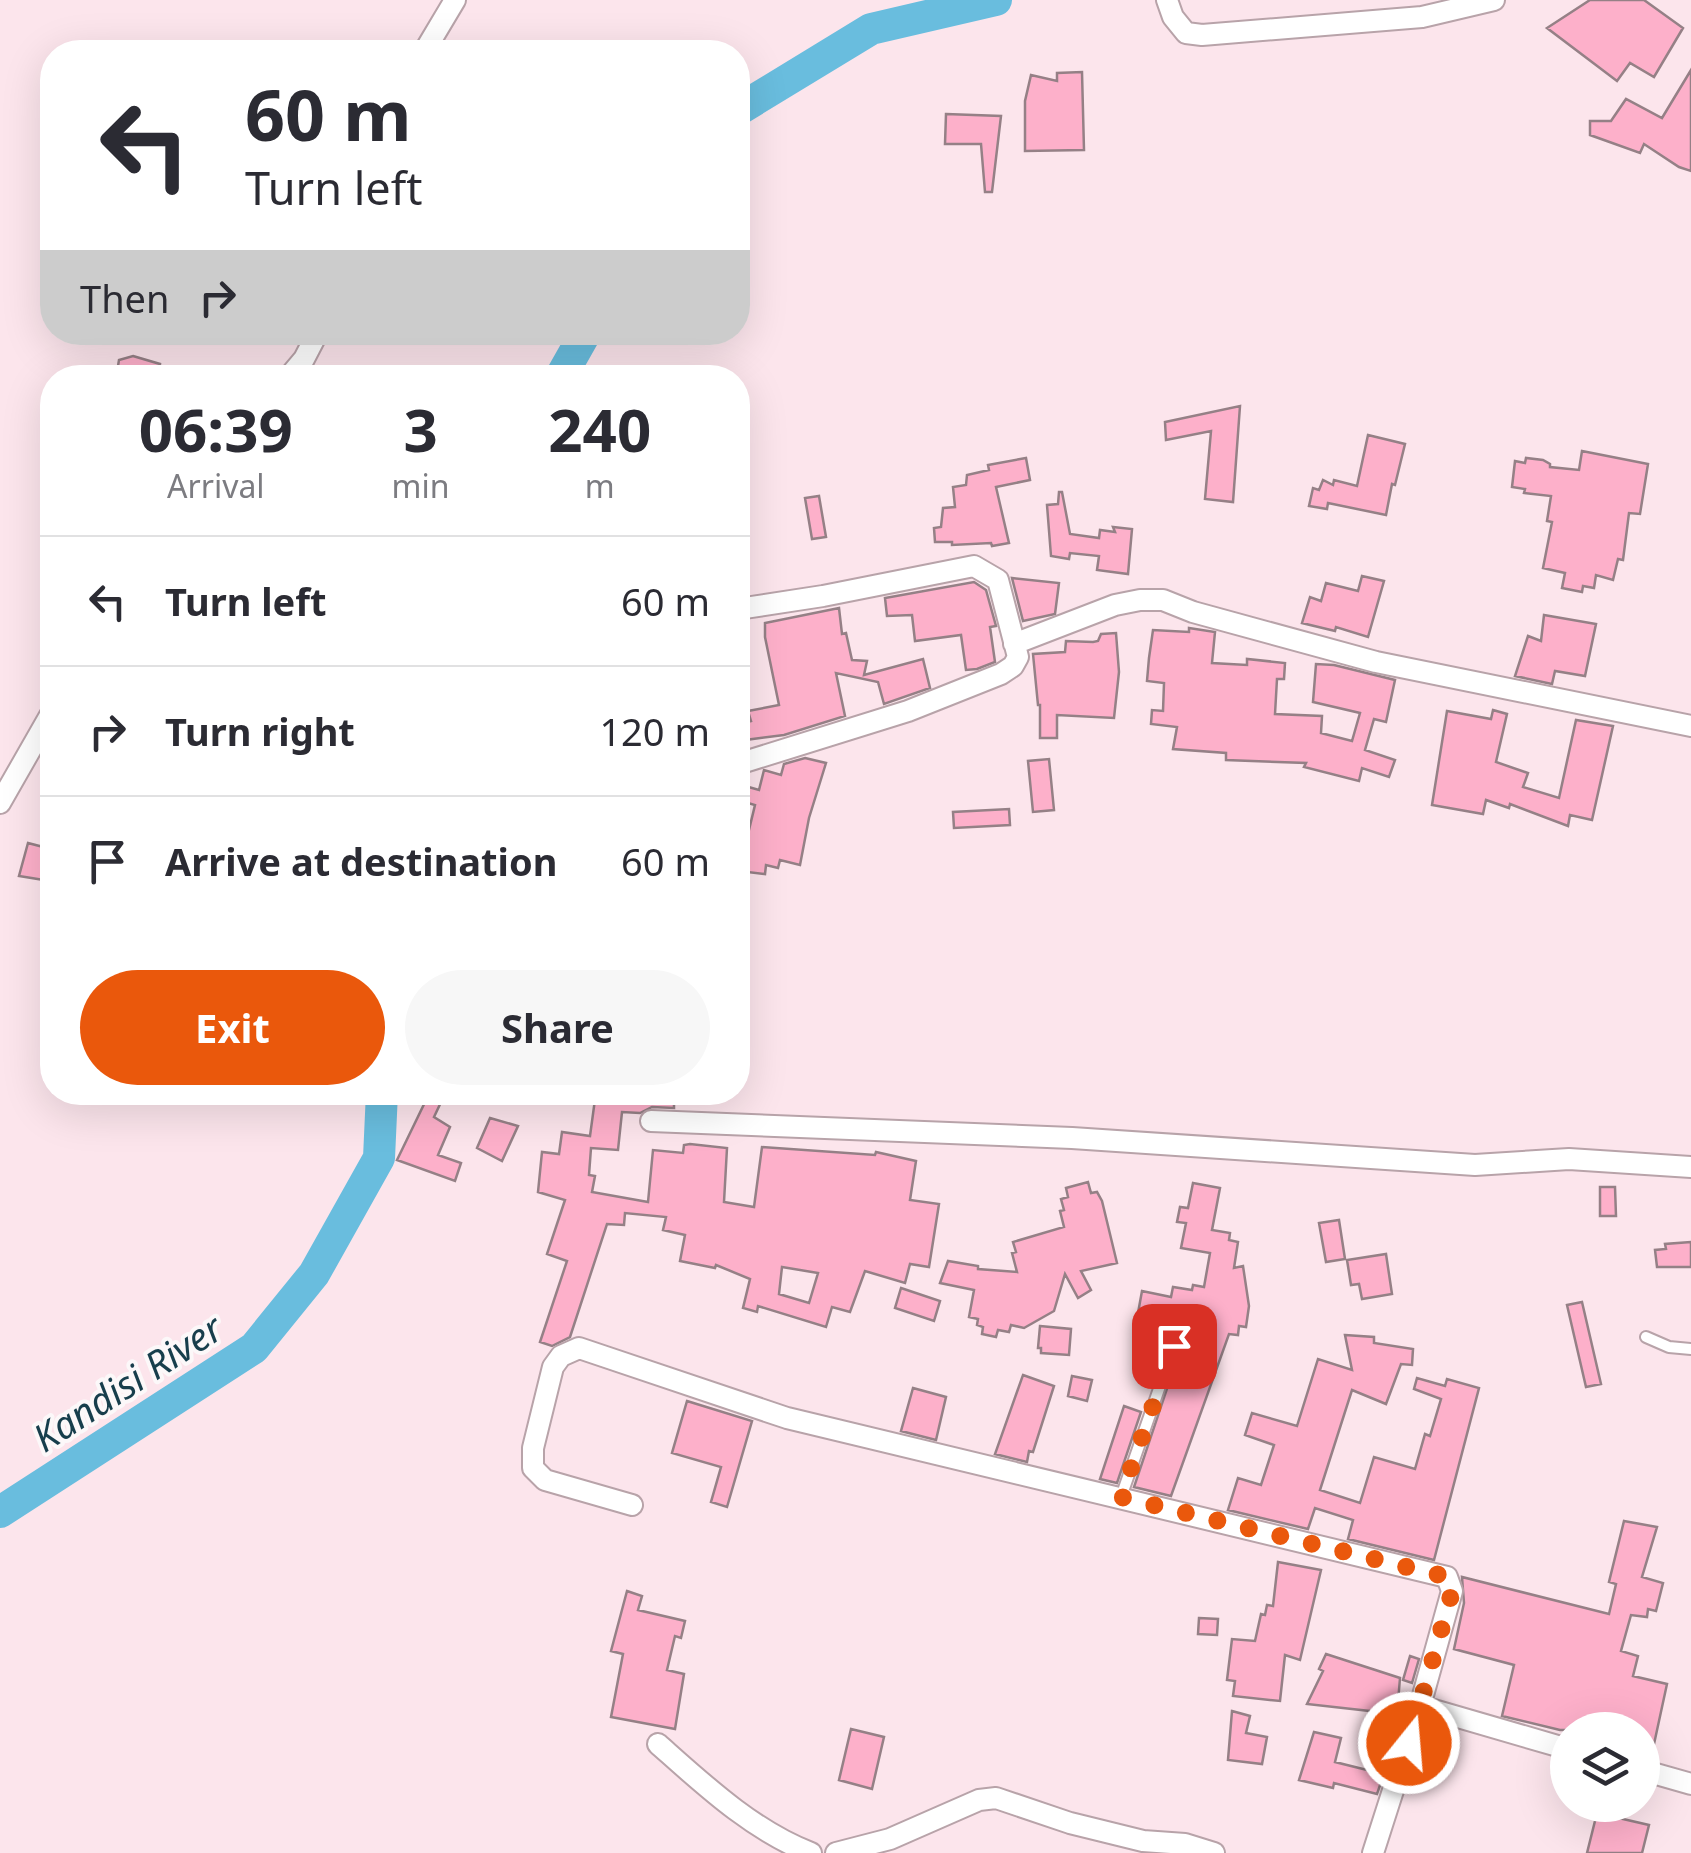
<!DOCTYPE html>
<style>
body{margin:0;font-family:"Noto Sans",sans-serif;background:#f7f7f7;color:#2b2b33;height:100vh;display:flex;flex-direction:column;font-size:38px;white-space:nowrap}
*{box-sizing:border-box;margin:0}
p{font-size:32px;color:#7c7c81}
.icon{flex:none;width:55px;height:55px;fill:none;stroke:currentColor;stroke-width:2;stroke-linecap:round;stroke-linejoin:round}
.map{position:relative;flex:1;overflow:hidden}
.details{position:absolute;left:40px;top:365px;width:710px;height:740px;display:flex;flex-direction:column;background:#fff;border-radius:40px;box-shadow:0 10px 40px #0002}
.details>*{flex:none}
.top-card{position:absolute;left:40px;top:40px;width:710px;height:305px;border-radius:40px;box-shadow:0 10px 40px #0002;background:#fff;color:#2b2b33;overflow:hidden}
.controls{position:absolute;left:1550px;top:1712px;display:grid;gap:20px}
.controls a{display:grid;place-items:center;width:110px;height:110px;border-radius:50%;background:#fff;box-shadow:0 10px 40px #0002;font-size:50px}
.pin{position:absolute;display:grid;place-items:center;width:85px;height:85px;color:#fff;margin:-42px;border-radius:20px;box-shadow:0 5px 15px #0006}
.me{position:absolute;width:110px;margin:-55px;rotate:17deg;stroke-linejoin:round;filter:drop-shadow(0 0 8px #0008)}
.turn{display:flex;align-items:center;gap:35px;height:210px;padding:0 40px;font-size:45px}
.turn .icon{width:130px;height:130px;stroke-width:2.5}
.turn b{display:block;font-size:70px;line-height:85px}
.then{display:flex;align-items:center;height:95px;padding:0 40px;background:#0003;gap:20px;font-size:38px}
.eta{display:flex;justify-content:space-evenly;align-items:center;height:170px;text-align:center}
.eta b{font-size:60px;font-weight:700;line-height:70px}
.button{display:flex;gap:20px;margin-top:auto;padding:20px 40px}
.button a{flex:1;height:115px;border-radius:60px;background:#ea580c;color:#fff;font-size:40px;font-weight:700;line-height:115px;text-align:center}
.button a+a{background:#f7f7f7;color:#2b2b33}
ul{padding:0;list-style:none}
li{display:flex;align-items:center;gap:30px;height:130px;padding:0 40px;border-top:2px solid #e1e1e2}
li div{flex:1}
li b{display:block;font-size:38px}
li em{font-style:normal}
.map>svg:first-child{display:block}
</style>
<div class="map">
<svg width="1691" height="1853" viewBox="0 0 1691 1853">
<rect width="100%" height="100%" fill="#fce5ec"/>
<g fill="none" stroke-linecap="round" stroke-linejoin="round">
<path stroke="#69bdde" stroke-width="32" d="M738 110 871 29 996 0
M560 378 586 332
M0 1512 254 1348 314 1274 379 1158 382 1092"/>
</g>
<path fill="#fdb0ca" stroke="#958086" stroke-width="2.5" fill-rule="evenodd" d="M1590 0H1644L1683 28 1654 77 1630 63 1617 81 1547 28Z
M1691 70V171L1679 167 1644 144 1640 153 1590 135V121H1611L1626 99 1662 118Z
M1082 72 1084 150 1025 151V101L1031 75 1057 81V73Z
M946 114 1001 116 992 192H985L981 144H945Z
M133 356 160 364 158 378H116L119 360Z
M1240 406 1233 502 1205 499 1211 431 1166 440 1165 422Z
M1368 435 1405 444 1395 485 1392 484 1386 515 1328 503 1327 509 1309 506 1313 488 1319 490 1323 480 1333 485 1334 480 1357 486Z
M1582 451 1648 464 1640 514 1629 513 1623 560 1618 559 1613 580 1596 575 1594 588 1583 586 1582 592 1562 588 1565 573 1543 568 1552 522 1547 521 1551 496 1524 493 1525 489 1512 487 1515 461 1525 463 1526 458 1543 460 1550 464V467L1579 470Z
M1026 458 1030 480 996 487 1009 543 992 546 991 543 952 545V542H935L934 528 941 527 943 508 955 507 953 487 966 485 967 475 989 470 988 465Z
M1059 492H1062L1070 534 1099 538 1100 530 1115 532 1113 527 1132 529 1128 574 1097 570 1099 556 1070 553 1069 559 1051 556 1047 505 1058 504Z
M819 496 826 537 812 539 805 498Z
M1362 576 1384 581 1368 637 1336 627 1335 631 1302 623 1310 597 1321 601 1326 583 1358 591Z
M1012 578 1059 583 1055 614 1023 621Z
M974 582 986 590 996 626 990 627 995 662 977 669 966 670 961 635 915 641 912 615 887 616 885 598Z
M839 608 842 634 846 633 852 660 867 661 864 675 923 659 930 688 884 704 878 682 836 673 845 716 784 735 745 740 742 723 751 721 748 711 779 705 765 637V623Z
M1544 615 1596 624 1585 676 1555 671 1552 684 1515 676 1528 636 1541 641Z
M1189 628 1215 632 1212 663 1247 665V659L1285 663 1284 679H1277L1275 714 1322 716 1321 733 1352 741 1360 713 1313 702 1316 664 1334 665 1395 680 1386 722 1374 719 1365 750 1395 760 1389 777 1362 768 1359 781 1304 767 1306 763 1226 760V753L1173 749 1177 727 1151 724 1152 710 1163 711 1164 683 1147 681 1149 658 1153 630 1189 632Z
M1116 633 1119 672 1114 718 1057 715V738H1040V705H1038L1033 654 1065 652 1066 641 1093 642 1098 641 1101 634Z
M1493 710 1507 714 1496 762 1528 773 1523 787 1559 798 1576 720 1613 726 1592 820 1570 815 1568 826 1510 804 1509 808 1486 800 1483 814 1432 805 1447 711 1491 719Z
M805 758 826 763 809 818 800 865 780 860 778 868 766 865 765 874 739 871 755 805 738 800V784L759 790 764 770 781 775 784 764Z
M1049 759 1054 810 1033 812 1028 761Z
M1009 809 1010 825 954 828 953 812Z
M28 843 47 848 45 856 52 858 50 881 19 876Z
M596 1092H674V1108L652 1107 640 1113 622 1112 618 1150 591 1148 589 1175 595 1176 592 1192 648 1202 653 1150 683 1153 684 1145 690 1144 727 1148 724 1202 754 1207 762 1147 875 1155 876 1152 916 1161 910 1200 939 1204 929 1267 910 1264 905 1283 865 1271 850 1312 832 1307 826 1327 758 1306 757 1312 743 1308 750 1279 716 1265 715 1268 680 1261 685 1235 663 1230 666 1217 625 1213 624 1225 607 1224 570 1337 552 1346 540 1342 567 1261 547 1254 565 1200 538 1192 542 1152 559 1154 562 1132 590 1136ZM782 1267 818 1273 809 1303 779 1294Z
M429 1094 442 1100 434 1117 450 1127 438 1155 461 1163 455 1181 397 1160Z
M490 1118 518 1126 502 1161 477 1148Z
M1088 1182 1091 1193 1097 1192 1102 1201 1117 1263 1081 1271 1091 1290 1078 1298 1065 1274 1054 1311 1024 1328 1011 1325 1009 1332 998 1330 996 1337 982 1334 983 1327 977 1325 978 1319 969 1317 974 1290 940 1283 948 1261 978 1266V1269L1017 1272 1012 1253 1016 1252 1013 1242 1064 1227 1060 1211 1064 1210 1061 1199 1068 1197 1066 1188Z
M1193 1183 1220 1188 1212 1230 1230 1233 1229 1240 1238 1242 1234 1268 1243 1266 1249 1306 1246 1327 1239 1326 1238 1335 1229 1334 1171 1496 1134 1487 1189 1323 1138 1313 1142 1291 1171 1297 1173 1287 1192 1290 1193 1285 1204 1287 1210 1253 1181 1248 1186 1223 1177 1222 1180 1207 1188 1208Z
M1600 1187H1615L1616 1216H1600Z
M1339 1220 1345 1259 1326 1262 1319 1223Z
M1691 1242V1267H1657L1655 1250 1666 1249 1665 1244Z
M1386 1254 1392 1294 1362 1299 1359 1284 1351 1285 1347 1260Z
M901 1288 940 1301 934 1321 895 1308Z
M1582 1302 1601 1384 1586 1387 1567 1305Z
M1040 1326 1071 1329 1069 1355 1041 1353V1348H1038Z
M1345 1335 1374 1337V1343L1413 1349 1412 1365 1401 1364 1386 1404 1352 1390 1320 1490 1360 1503 1374 1457 1415 1469 1425 1434 1430 1436 1441 1399 1414 1389 1417 1378 1445 1386 1447 1379 1479 1388 1434 1560 1348 1539 1353 1520 1315 1508 1308 1529 1228 1510 1238 1478 1261 1485 1274 1445 1245 1435 1252 1413 1297 1426 1318 1359 1352 1370Z
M1023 1375 1054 1386 1033 1452 1029 1451 1027 1462 995 1454Z
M1072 1376 1092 1380 1087 1401 1068 1396Z
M913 1388 946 1397 936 1440 901 1431Z
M687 1401 752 1421 727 1507 711 1502 721 1467 672 1453Z
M1124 1406 1141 1412 1117 1483 1100 1479Z
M1624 1521 1657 1527 1642 1577 1663 1583 1656 1611 1648 1609 1647 1617 1631 1615 1621 1651 1638 1656 1633 1676 1667 1684 1651 1758 1642 1757V1730H1560L1502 1716 1514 1665 1454 1649 1464 1603 1462 1577 1609 1614 1616 1584 1609 1582Z
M1278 1562 1321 1570 1300 1660 1285 1655 1280 1701 1233 1696 1235 1681 1227 1680 1232 1639 1255 1641 1261 1614 1265 1615 1267 1605 1273 1606Z
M627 1591 642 1596 638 1610 685 1621 681 1638 675 1636 667 1670 684 1674 675 1729 611 1717 623 1654 611 1651Z
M1199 1618 1218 1619 1217 1635 1198 1634Z
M1326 1654 1400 1678 1397 1714 1307 1704 1323 1671 1319 1669Z
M1410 1656 1419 1659 1412 1683 1403 1680Z
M1232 1711 1250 1716 1246 1733 1267 1737 1262 1764 1228 1760Z
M851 1729 884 1737 872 1789 839 1780Z
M1314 1732 1341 1738 1335 1762 1367 1770 1371 1755 1389 1759 1377 1794 1334 1783 1333 1788 1299 1780Z
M1597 1813 1649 1825 1642 1853H1587Z"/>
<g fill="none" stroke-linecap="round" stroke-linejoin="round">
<defs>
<path id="service" d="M1646 1337 1669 1347 1691 1349
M1121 1497 1174 1346"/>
<path id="minor" d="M1167 0 1173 17 1186 33 1202 35 1422 17 1494 0
M424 52 455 0
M288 378 304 359 318 332
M738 609 823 596 974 566 998 580 1018 657 1013 666 1001 674 908 711 738 764
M1014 644 1115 605 1140 600H1163L1193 612 1376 662 1691 726
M0 803 52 712
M651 1121 1072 1138 1475 1165 1569 1159 1691 1167
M632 1505 545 1480 533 1468V1448L553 1367 561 1356 579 1348 787 1418 1447 1577 1452 1591 1420 1706 1373 1853
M1420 1706 1568 1749
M658 1744C703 1784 753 1831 811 1853
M1642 1770 1691 1784
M836 1853 890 1839 979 1800 996 1798 1070 1823 1143 1841 1185 1844 1214 1853"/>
</defs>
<use href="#service" stroke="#b8a3a9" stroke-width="14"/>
<use href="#minor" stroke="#b8a3a9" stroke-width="24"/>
<use href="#service" stroke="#fff" stroke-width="10"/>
<use href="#minor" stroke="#fff" stroke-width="20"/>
</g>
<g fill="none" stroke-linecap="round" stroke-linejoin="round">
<path stroke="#ea580c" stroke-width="18" stroke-dasharray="0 32.4" d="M1174 1346 1121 1497 1448 1577 1452 1592 1409 1743"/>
</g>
<g text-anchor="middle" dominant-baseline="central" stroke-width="8" stroke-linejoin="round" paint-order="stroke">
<g font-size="38" font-style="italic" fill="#173e4c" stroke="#fcf8f9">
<text transform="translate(127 1382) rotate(-33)">Kandisi River</text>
</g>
</g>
</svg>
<div class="controls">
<a><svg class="icon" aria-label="layers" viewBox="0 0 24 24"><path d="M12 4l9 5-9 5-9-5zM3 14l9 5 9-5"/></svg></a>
</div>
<div class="pin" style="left:1174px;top:1346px;background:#d93025"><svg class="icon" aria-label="arrive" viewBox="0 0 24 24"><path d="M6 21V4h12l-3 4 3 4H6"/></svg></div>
<svg class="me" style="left:1409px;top:1743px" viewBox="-20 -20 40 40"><circle r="17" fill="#ea580c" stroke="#fff" stroke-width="3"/><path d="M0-11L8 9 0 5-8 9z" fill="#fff"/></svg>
<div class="top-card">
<div class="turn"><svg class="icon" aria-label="left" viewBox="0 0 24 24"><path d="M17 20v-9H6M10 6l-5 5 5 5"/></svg><div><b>60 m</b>Turn left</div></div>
<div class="then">Then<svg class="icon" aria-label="right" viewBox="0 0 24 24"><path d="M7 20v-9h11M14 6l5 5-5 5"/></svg></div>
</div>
<section class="details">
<div class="eta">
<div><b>06:39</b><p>Arrival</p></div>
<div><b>3</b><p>min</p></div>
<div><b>240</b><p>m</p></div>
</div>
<ul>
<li><svg class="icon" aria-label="left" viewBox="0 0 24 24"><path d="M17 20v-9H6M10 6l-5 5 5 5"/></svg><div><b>Turn left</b></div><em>60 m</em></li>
<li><svg class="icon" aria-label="right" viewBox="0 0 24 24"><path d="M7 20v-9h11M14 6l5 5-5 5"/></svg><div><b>Turn right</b></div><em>120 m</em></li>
<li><svg class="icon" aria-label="arrive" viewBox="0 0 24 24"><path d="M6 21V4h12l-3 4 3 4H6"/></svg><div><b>Arrive at destination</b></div><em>60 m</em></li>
</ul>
<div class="button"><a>Exit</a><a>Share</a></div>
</section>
</div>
